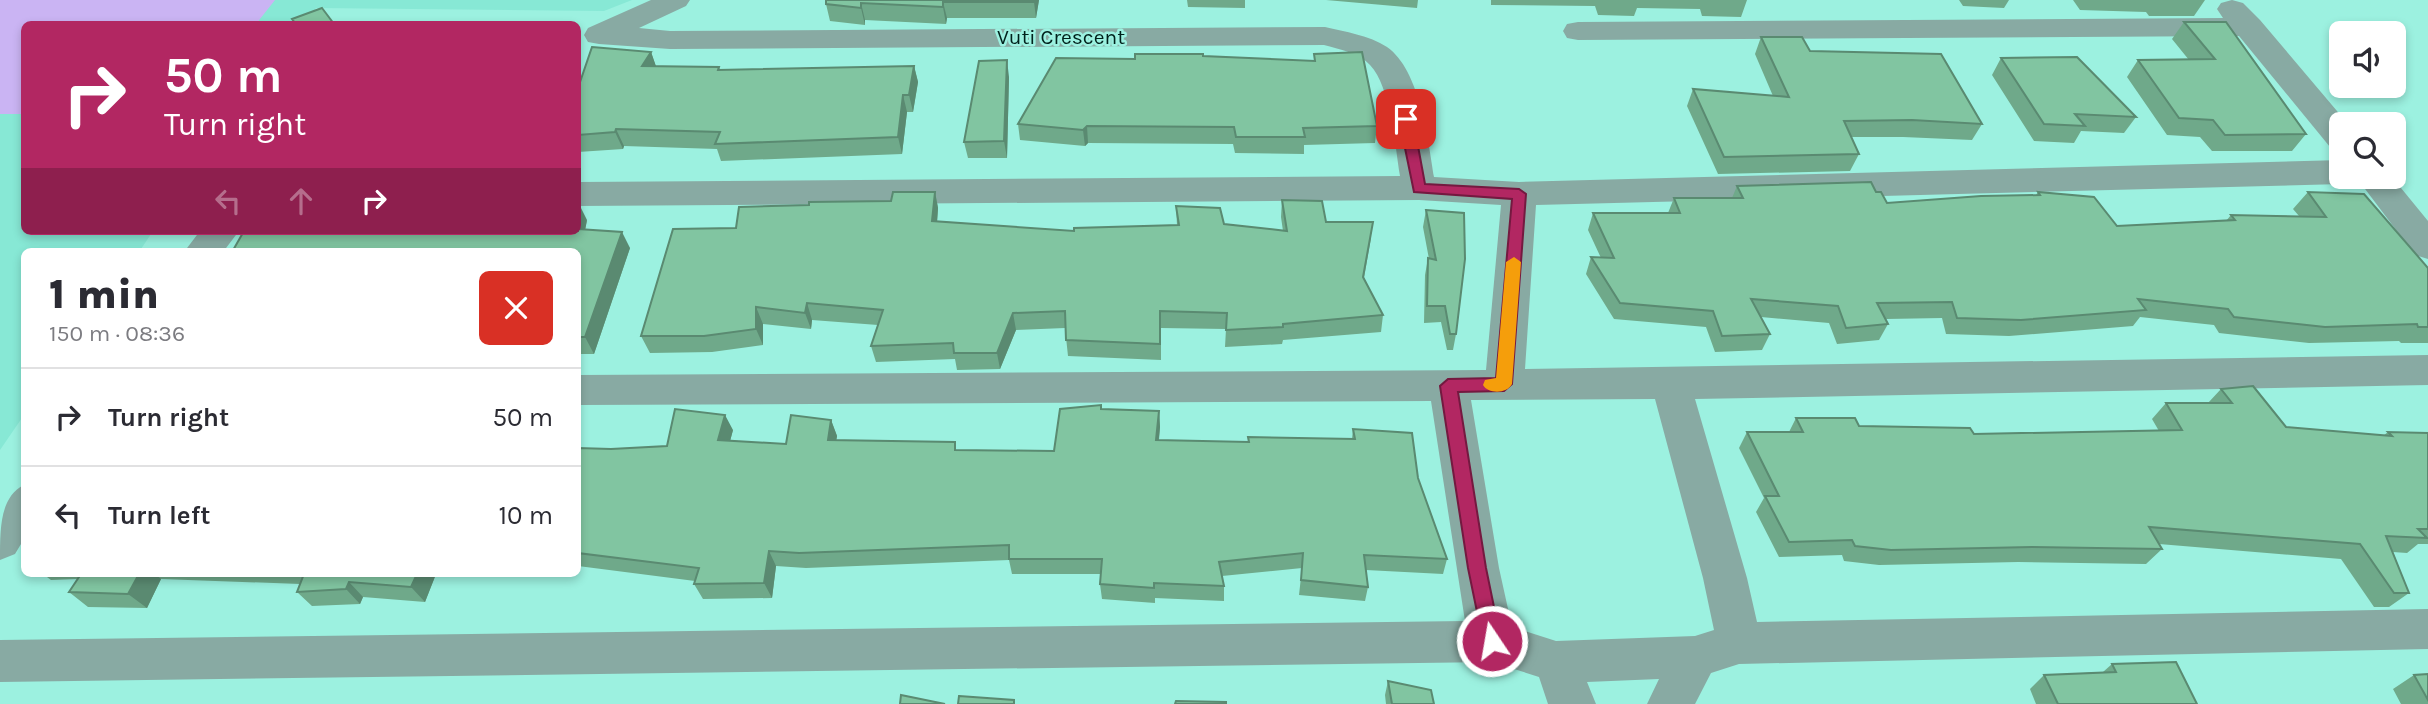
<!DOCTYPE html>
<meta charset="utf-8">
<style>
body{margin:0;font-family:Karla,sans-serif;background:#f7f7f7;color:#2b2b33;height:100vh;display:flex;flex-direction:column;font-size:26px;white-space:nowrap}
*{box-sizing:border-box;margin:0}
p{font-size:23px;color:#7c7c81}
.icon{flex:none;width:38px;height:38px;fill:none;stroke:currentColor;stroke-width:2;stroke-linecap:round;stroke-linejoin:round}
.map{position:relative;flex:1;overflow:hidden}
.panel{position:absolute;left:21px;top:248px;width:560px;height:329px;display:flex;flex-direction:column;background:#fff;border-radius:10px;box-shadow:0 4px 10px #0003}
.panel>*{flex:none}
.top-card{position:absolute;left:21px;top:21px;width:560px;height:214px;border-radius:10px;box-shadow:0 4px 10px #0003;background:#b22762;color:#fff;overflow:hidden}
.tools{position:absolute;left:2329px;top:21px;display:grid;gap:14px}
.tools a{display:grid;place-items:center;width:77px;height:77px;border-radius:10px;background:#fff;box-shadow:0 4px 10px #0003;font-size:35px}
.pin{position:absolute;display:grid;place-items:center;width:60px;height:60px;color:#fff;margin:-30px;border-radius:14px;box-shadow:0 4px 10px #0006}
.me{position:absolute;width:77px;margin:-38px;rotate:348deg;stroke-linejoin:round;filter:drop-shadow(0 0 5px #0008)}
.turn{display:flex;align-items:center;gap:24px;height:147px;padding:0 28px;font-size:32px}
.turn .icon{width:91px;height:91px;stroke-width:2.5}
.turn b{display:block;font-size:49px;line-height:60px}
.lanes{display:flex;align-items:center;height:66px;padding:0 28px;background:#0003;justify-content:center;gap:35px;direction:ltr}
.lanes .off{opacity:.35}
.round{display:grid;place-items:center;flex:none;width:74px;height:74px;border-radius:10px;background:#f7f7f7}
.summary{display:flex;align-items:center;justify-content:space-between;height:119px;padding:0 28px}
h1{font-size:42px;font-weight:800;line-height:52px}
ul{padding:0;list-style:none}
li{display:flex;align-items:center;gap:21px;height:98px;padding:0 28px;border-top:2px solid #e1e1e2}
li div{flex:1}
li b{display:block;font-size:26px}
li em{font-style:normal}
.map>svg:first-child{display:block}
</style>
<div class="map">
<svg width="2428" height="704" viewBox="0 0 2428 704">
<rect width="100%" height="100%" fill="#9cf1e0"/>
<path fill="#87e8d5" d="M0 0H632L604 11 316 8 303 24H24V231H153L139 252H24V415L0 450Z"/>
<path fill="#cab4f3" d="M0 0H275L256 24H24V114H0Z"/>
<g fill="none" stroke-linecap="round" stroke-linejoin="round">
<path fill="#88aaa3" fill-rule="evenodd" d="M651 0H690L686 6 639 28 670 31 1325 27C1345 32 1369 35 1387 47 1420 70 1428 140 1434 177L1519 182 2342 160V177H2392L2428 221V259L2415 255 2356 177 2342 184 1536 205 1525 369 2428 355V385L1695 399 1747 578 1757 622 2428 609V649L1739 664 1711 673 1695 704H1647L1659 679 1587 682 1596 704H1548L1539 677 1492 662 0 682V640L1465 621 1431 401 578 405V375L1486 370 1501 205 1419 200 578 206V182L1400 176C1395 146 1391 87 1370 65 1359 53 1339 49 1324 45L670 49 599 44 588 42 584 35 588 28ZM1655 399 1703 578 1714 630 1695 636 1556 641 1512 627 1499 568 1471 400Z
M2232 0 2243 3 2260 20 2348 124H2342V150L2330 147 2239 36 1578 40 1567 38 1563 31 1567 24 1578 22 2223 18 2217 9 2221 3Z
M200 231H239L223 252H184Z
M24 485V539L15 554 0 560C0 528 0 497 24 485Z"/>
</g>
<path fill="#6fa98a" d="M1039 0 1036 18H947L946 24 865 20V25L830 21 826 4Z
M1187 0H1245V8L1188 7Z
M1326 0H1418L1417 8Z
M1491 0H1747L1741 17 1702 16 1700 9 1637 8 1634 16 1598 15 1595 6 1491 5Z
M1959 0H2009L2004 8 1963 6Z
M2073 0H2205L2194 16H2149L2146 12 2080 10Z
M2184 22 2306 134 2292 151H2212L2200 137 2167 135 2127 77 2138 60H2189L2172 39Z
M1761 37 1810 51 1982 124 1972 140 1903 137H1851L1859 154 1850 171 1718 174 1687 106 1693 89 1773 96 1755 54Z
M651 52 656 67H719L720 70 914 66 918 82 913 112H907L902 154 721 161 717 149 624 146 623 149 578 152V88Z
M1314 54 1377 126 1375 143 1304 145V154L1235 153 1233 144 1088 143 1085 146 1020 140 1018 124 1203 56 1314 61Z
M2001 58 2136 117 2124 133 2081 131 2074 143 2034 141 1992 75Z
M1009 77 1007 158H968L964 142Z
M1737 186 1876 192 1887 203 2036 195 2038 192 2117 226 2226 221 2231 215 2299 216 2293 209 2308 192 2428 268V343H2401L2399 341 2309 343 2219 333 2214 325 2140 317 2133 326 2009 336 1946 334 1942 318 1886 319 1888 324 1879 340 1837 344 1829 323 1761 317 1770 334 1762 350 1715 352 1706 327 1614 319 1586 274 1591 257 1601 258 1588 230 1593 213H1668L1674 198H1732Z
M935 192 938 208 937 221 1074 231 1177 225 1176 206 1224 224 1283 231 1281 217 1282 200 1326 222 1371 238 1364 278 1383 315 1381 332 1283 340 1282 344 1225 347 1226 329 1161 328V360L1068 356 1065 328 1016 330 1000 369 957 370 955 359 876 362 871 346 878 325 812 320 811 329 763 324V345L712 352 650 353 641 336 736 228 809 205 891 201Z
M1426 210 1456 334 1453 350H1447L1441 322 1424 323 1425 275 1428 258 1429 259 1423 227Z
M587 220 585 230 630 248 594 354H578V231Z
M2221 389 2286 427 2383 436 2388 432 2428 433V544H2418L2407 553 2393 552 2409 593 2389 607H2374L2341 559 2159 544 2162 549 2146 564 2018 562 1879 565 1844 561 1842 555 1779 557 1756 512 1764 498 1739 448 1747 432H1789L1796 418 1859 426 1974 434 2159 431 2152 419 2166 403H2208Z
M1101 409 1159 411 1160 427 1159 440 1248 442V437L1352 439 1353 429 1418 478 1447 559 1443 574 1366 570 1368 587 1365 601 1299 595 1302 568 1222 576 1224 586V601L1155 598V603L1102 599 1100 584 1101 574H1012L1009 560 806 568 776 566 772 598 703 599 694 584 695 581 578 566V448L611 449 667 446 733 430 730 441 786 444 831 420 837 436 836 440 957 450 1054 451Z
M43 574H436L425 602 363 597 360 604 312 606 297 592 300 584 161 579 147 608 88 607 69 592 78 579 51 580Z
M2112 664 2197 704H2036L2030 689 2044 675 2103 672Z
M2428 674V704H2401L2393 689 2414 675Z
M1388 681 1434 704H1386L1385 695Z"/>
<path fill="#5a8a71" d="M1034 0H1039L1036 18 1034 2Z
M943 2 947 18 946 24 943 7Z
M861 3 865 20V25L861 8Z
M651 52 657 69 642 66Z
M1007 60 1009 77 1007 158 1004 141Z
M914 66 918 82 913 112 909 95Z
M903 95 907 112 902 154 898 137Z
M1087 126 1088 143 1085 146 1083 130Z
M616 129 624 146 623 149 615 132Z
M935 192 938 208 936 238 932 221Z
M579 204 587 220 582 246 578 231V210Z
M622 232 630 248 594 354 585 337Z
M807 303 812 320 811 329 805 313Z
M756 307 763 324V345L756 329Z
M1013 313 1016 330 1000 369 997 353Z
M1159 411 1160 427 1157 456 1156 440Z
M725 415 733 430 726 456 718 440Z
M831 420 837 436 834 456 828 440Z
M769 551 776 566 772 598 764 583Z
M139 574H155L161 579 147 608 128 594Z
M417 574H436L425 602 411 587Z
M349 582 363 597 360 604 346 589Z"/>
<path fill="#81c5a1" stroke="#5a8a71" stroke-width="2" d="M826 0H1034V2H943V7L861 3V8L826 4Z
M322 8 334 24H296L292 19Z
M2184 22H2226L2306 134 2225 135 2213 120 2179 118 2138 60 2215 59Z
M1761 37H1802L1810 51 1941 54 1982 124 1912 120 1844 121 1859 154 1724 157 1693 89 1789 97Z
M592 47 651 52 642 66 719 67 718 70 914 66 909 95H903L898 137 715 144 720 132 616 129 615 132 578 135V88Z
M1362 52 1377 126 1303 128 1305 137H1236L1234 127 1087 126 1083 130 1018 124 1056 58 1135 59V54H1203V56L1315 61 1314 54Z
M2077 57 2136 117 2075 114 2085 126 2044 124 2001 58Z
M1007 60 1004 141 964 142 979 61Z
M1871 182 1876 192H1881L1887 203 1981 196 2040 195 2038 192 2094 197 2117 226 2235 220 2231 215 2326 217 2308 192 2364 194 2428 268V327H2418L2417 324 2325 327 2234 317 2228 309 2138 299 2146 310 2021 320 1957 318 1952 302 1877 303 1888 324 1846 328 1838 306 1751 299 1770 334 1722 336 1713 311 1620 303 1591 257 1614 258 1593 213H1680L1674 198H1743L1737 186Z
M893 192H935L932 221 1074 231V228L1179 225 1176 206 1220 208 1224 224 1287 231 1282 200 1322 201 1326 222H1373L1363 277 1383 315 1283 324V327L1226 330 1227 313 1160 311V344L1066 340 1065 311 1013 313 997 353H954L953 343 871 346 883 310 807 303 805 313 756 307V329L704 336H641L673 229 736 228 739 207 809 205V202L891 201Z
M1426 210 1464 213 1465 259 1456 334H1450L1445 306H1427L1428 258 1436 260Z
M578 229 622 232 585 337H578V252H232L244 231H578Z
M2253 386 2286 427 2392 436 2388 432 2428 433V529H2418L2427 538 2386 536 2409 593H2394L2360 544 2149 527 2162 549 2032 547 1891 550 1855 546 1852 540 1789 542 1765 496H1779L1747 432H1803L1796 418H1855L1859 426 1970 428 1974 434 2182 430 2166 403H2232L2221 389Z
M1101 405V409L1159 411 1156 440 1249 442 1248 437 1355 439 1353 429 1412 433 1418 478 1447 559 1364 555 1368 587 1301 580 1303 553 1219 562 1224 586 1154 583V588L1100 584 1102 559H1009V545L799 553 769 551 764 583 694 584 699 568 578 553V448L611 449 667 446 675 409 725 415 718 440 786 444 791 415 831 420 828 440 955 442V450L1054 451 1060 409Z
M81 574H139L128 594 69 592Z
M304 574H417L411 587 349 582 346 589 297 592Z
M2176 662 2197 704H2058L2044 675 2116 672 2112 664Z
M2428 674V700L2414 675Z
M1388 681 1431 690 1434 704H1392Z
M901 695 945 704H900Z
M959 696 1014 700V704H958Z
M1176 701 1226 702V704H1175Z"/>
<path fill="#b22762" stroke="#741940" stroke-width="2" d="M1406 115 1413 119 1425 184 1519 189 1526 194 1512 384 1504 391 1458 392 1486 568 1501 641 1499 647 1492 649 1485 647 1483 641 1468 568 1440 386 1448 379 1496 378 1512 199 1414 192 1399 119Z"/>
<path fill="#f59e0b" d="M1514 257 1521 262 1512 384C1507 394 1488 394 1483 385L1485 380 1496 378 1506 262Z"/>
<g text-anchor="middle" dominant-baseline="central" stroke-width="5" stroke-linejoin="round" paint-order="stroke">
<g font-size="21" fill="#00211b" stroke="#9cf1e0">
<text x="1061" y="37">Vuti Crescent</text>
</g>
</g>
</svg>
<div class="tools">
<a><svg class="icon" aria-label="sound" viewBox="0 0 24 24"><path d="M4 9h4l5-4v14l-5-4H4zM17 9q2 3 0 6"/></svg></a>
<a><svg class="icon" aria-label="search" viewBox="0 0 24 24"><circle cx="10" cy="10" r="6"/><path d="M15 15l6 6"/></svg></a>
</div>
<div class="pin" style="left:1406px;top:119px;background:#d93025"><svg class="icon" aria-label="arrive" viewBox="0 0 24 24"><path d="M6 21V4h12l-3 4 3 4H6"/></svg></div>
<svg class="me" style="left:1492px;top:641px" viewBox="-20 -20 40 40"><circle r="17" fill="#b22762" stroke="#fff" stroke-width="3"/><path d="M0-11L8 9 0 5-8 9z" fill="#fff"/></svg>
<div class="top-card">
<div class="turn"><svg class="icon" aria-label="right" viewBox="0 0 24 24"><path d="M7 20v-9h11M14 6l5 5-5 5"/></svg><div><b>50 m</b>Turn right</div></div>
<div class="lanes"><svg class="icon off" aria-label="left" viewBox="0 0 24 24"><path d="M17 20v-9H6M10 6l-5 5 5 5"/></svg><svg class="icon off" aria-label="ahead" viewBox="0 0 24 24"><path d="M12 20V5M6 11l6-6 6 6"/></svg><svg class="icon" aria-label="right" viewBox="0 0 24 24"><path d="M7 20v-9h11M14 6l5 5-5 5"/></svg></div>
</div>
<section class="panel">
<div class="summary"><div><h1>1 min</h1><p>150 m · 08:36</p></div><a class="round" style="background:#d93025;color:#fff"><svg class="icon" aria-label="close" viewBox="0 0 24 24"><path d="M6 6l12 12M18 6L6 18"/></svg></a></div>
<ul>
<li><svg class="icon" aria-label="right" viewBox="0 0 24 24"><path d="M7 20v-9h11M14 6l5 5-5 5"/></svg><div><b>Turn right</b></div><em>50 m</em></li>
<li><svg class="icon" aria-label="left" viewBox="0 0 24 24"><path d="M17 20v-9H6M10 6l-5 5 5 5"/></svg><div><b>Turn left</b></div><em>10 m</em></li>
</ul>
</section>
</div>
